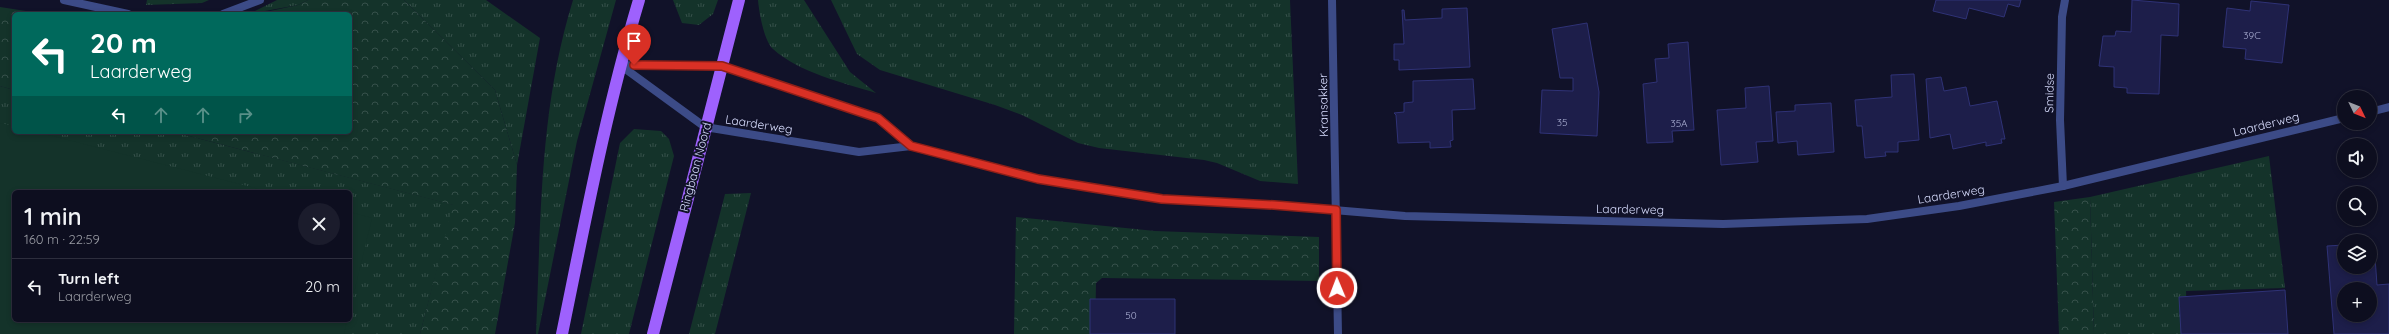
<!DOCTYPE html>
<meta charset="utf-8">
<style>
body{margin:0;font-family:Quicksand,sans-serif;background:#1b1c2c;color:#f1f3f6;height:100vh;display:flex;flex-direction:column;font-size:15px;white-space:nowrap}
*{box-sizing:border-box;margin:0}
p{font-size:13px;color:#9a9ca4}
.icon{flex:none;width:22px;height:22px;fill:none;stroke:currentColor;stroke-width:2;stroke-linecap:round;stroke-linejoin:round}
.map{position:relative;flex:1;overflow:hidden}
.panel{position:absolute;left:12px;top:190px;width:340px;height:132px;display:flex;flex-direction:column;background:#0d0e1f;border-radius:6px;box-shadow:0 2px 6px #0003,0 0 0 1px #2d2e3d}
.panel>*{flex:none}
.hud{position:absolute;left:12px;top:12px;width:340px;height:122px;border-radius:6px;box-shadow:0 2px 6px #0003,0 0 0 1px #2d2e3d;background:#00695c;color:#fff;overflow:hidden}
.needle{width:26px;rotate:133deg}
.buttons{position:absolute;left:2337px;top:90px;display:grid;gap:8px}
.buttons a{display:grid;place-items:center;width:40px;height:40px;border-radius:50%;background:#0d0e1f;box-shadow:0 2px 6px #0003,0 0 0 1px #2d2e3d;font-size:20px}
.pin{position:absolute;display:grid;place-items:center;width:34px;height:34px;color:#fff;margin:-41px -17px;border-radius:50% 50% 50% 0;rotate:-45deg;box-shadow:0 0 4px #0007}
.pin .icon{rotate:45deg}
.me{position:absolute;width:44px;margin:-22px;rotate:359deg;stroke-linejoin:round;filter:drop-shadow(0 0 3px #0008)}
.turn{display:flex;align-items:center;gap:14px;height:84px;padding:0 12px;font-size:18px}
.turn .icon{width:52px;height:52px;stroke-width:2.5}
.turn b{display:block;font-size:28px;line-height:34px}
.lanes{display:flex;align-items:center;height:38px;padding:0 12px;background:#0003;justify-content:center;gap:20px;direction:ltr}
.lanes .off{opacity:.35}
.round{display:grid;place-items:center;flex:none;width:42px;height:42px;border-radius:21px;background:#1b1c2c}
.head{display:flex;align-items:center;justify-content:space-between;height:68px;padding:0 12px}
h1{font-size:24px;font-weight:600;line-height:30px}
ul{padding:0;list-style:none}
li{display:flex;align-items:center;gap:12px;height:56px;padding:0 12px;border-top:1px solid #2d2e3d}
li div{flex:1}
li b{display:block;font-size:15px}
li em{font-style:normal}
.map>svg:first-child{display:block}
</style>
<div class="map">
<svg width="2389" height="334" viewBox="0 0 2389 334">
<defs>
<pattern id="grass-tufts" width="24" height="20" patternUnits="userSpaceOnUse"><rect width="24" height="20" fill="#14332a"/><path d="M3 7l-1-3M5 7V3M7 7l1-3M15 17l-1-3M17 17v-4M19 17l1-3" fill="none" stroke="#36504a"/></pattern>
<pattern id="forest-crowns" width="20" height="18" patternUnits="userSpaceOnUse"><rect width="20" height="18" fill="#14332a"/><path d="M2 6a3 3 0 1 1 6 0M12 15a3 3 0 1 1 6 0" fill="none" stroke="#36504a"/></pattern>
</defs>
<rect width="100%" height="100%" fill="#111229"/>
<path fill="url(#grass-tufts)" fill-rule="evenodd" d="M147 0H209L202 3 146 5Z
M277 0H308L298 5 249 14Z
M404 0H486L540 38 517 165 495 90Z
M573 0H616L577 141 538 334H536C541 220 539 110 573 0Z
M673 0H718L713 14 699 25 682 23Z
M758 0H804L850 72 876 93C844 83 798 72 773 49 764 41 759 12 758 0Z
M831 0H1290L1298 184 1260 181 1217 163 1204 160 1099 148 1078 143 1022 115 995 105 880 70 857 54Z
M0 86 14 90V132H174L454 205 420 334H0ZM14 192H350V320H14Z
M634 129 661 131 669 139 674 156 629 334H581L620 143Z
M2269 156 2285 288 2186 291 2188 334H2094L2090 197Z
M751 193 715 334H689L725 194Z"/>
<path fill="url(#forest-crowns)" d="M308 0H404L495 90 517 165 515 223 495 334H420L453 205 174 132H350V14H256L298 5Z
M0 7 45 14H14V90L0 86Z
M2090 197 2094 334H2059L2054 202Z
M1016 217 1155 231 1319 237V281L1102 278 1096 283 1095 334H1014Z"/>
<path fill="#14332a" d="M0 123 14 126V132H37L271 192H14V320H347L344 334H0Z
M350 212 372 218 350 309Z"/>
<path fill="#1d1e4a" stroke="#2f3276" fill-rule="evenodd" d="M1936 0H2021L2019 7 2008 4 2004 17 1969 8 1966 19 1933 11Z
M2132 0 2179 4 2178 36 2161 35 2159 94 2127 93V88L2114 87V67L2099 66 2103 36H2115L2116 31 2131 32Z
M2251 1 2289 5 2282 63 2245 59 2246 49 2223 47 2227 8 2250 11Z
M1467 8 1470 67 1399 70V60H1394V44H1404L1402 10H1404L1405 20 1442 18V9Z
M1587 23 1599 92 1597 136 1540 133 1542 90 1573 91V78H1560L1552 29Z
M1688 42 1694 130 1672 131 1673 142 1647 143 1643 84 1657 82 1655 59 1669 58 1668 44Z
M1914 74 1919 140 1898 142V152H1885L1886 156 1865 158 1862 126H1857L1855 100 1892 97 1891 75Z
M1941 77 1944 91 1966 87 1970 106 1997 101 2005 139H2001L2002 143 1986 146V142L1953 149 1950 134 1930 138 1926 79Z
M1473 79 1475 109 1452 110 1453 140 1450 141 1451 147 1430 148V142L1398 143 1396 115 1394 113 1404 112V103L1413 102V81Z
M1769 86 1773 141 1756 142 1758 162 1721 165 1717 110 1746 108 1745 88Z
M1831 103 1834 152 1798 155 1797 141 1778 143 1776 112 1795 111V105Z
M2370 243H2374L2377 285 2389 284V334H2334L2327 246 2344 245V267H2370ZM2344 289H2370V315H2344Z
M2285 290 2288 334H2181L2179 297Z
M1090 299H1175V334H1090Z"/>
<g fill="none" stroke-linecap="round" stroke-linejoin="round">
<path stroke="#3c4b87" stroke-width="8" d="M1332 0 1338 334
M2063 186 2060 120 2062 17 2065 0"/>
<path stroke="#3c4b87" stroke-width="8" d="M64 0 128 14
M223 14 260 0
M620 65 705 127 859 152 911 146 1038 179 1162 199 1274 205 1405 216 1723 224 1867 219 1959 206 2063 186 2344 118
M620 65 722 66 878 118 911 146
M2370 112 2389 107"/>
<path stroke="#9e61fd" stroke-width="12" d="M562 334C585 222 606 110 639 0
M653 334 739 0"/>
</g>
<g fill="none" stroke-linecap="round" stroke-linejoin="round">
<defs>
<path id="route" d="M634 65 722 66 878 118 911 146 1038 179 1162 199 1274 205 1336 210 1337 288"/>
</defs>
<use href="#route" stroke="#8d1f18" stroke-width="10"/>
<use href="#route" stroke="#d93025" stroke-width="7"/>
</g>
<g text-anchor="middle" dominant-baseline="central" stroke-width="4" stroke-linejoin="round" paint-order="stroke">
<g font-size="10" fill="#aaaed2">
<text x="2252" y="35">39C</text>
<text x="1562" y="122">35</text>
<text x="1679" y="123">35A</text>
<text x="1131" y="315">50</text>
</g>
<g font-size="12" fill="#d9deff" stroke="#111229">
<text transform="translate(2049 93) rotate(-89)">Smidse</text>
<text transform="translate(1323 105) rotate(-91)">Kransakker</text>
<text transform="translate(759 124) rotate(9)">Laarderweg</text>
<text transform="translate(2266 124) rotate(-14)">Laarderweg</text>
<text transform="translate(695 167) rotate(-75)">Ringbaan Noord</text>
<text transform="translate(1951 194) rotate(-9)">Laarderweg</text>
<text transform="translate(1630 209) rotate(1)">Laarderweg</text>
</g>
</g>
</svg>
<div class="buttons">
<a><svg class="needle" viewBox="-14 -14 28 28"><path d="M0-13l5 13h-10z" fill="#e53935"/><path d="M0 13l5-13h-10z" fill="#9a9ca4"/></svg></a>
<a><svg class="icon" aria-label="sound" viewBox="0 0 24 24"><path d="M4 9h4l5-4v14l-5-4H4zM17 9q2 3 0 6"/></svg></a>
<a><svg class="icon" aria-label="search" viewBox="0 0 24 24"><circle cx="10" cy="10" r="6"/><path d="M15 15l6 6"/></svg></a>
<a><svg class="icon" aria-label="layers" viewBox="0 0 24 24"><path d="M12 4l9 5-9 5-9-5zM3 14l9 5 9-5"/></svg></a>
<a>+</a>
</div>
<div class="pin" style="left:634px;top:65px;background:#d93025"><svg class="icon" aria-label="arrive" viewBox="0 0 24 24"><path d="M6 21V4h12l-3 4 3 4H6"/></svg></div>
<svg class="me" style="left:1337px;top:288px" viewBox="-20 -20 40 40"><circle r="17" fill="#d93025" stroke="#fff" stroke-width="3"/><path d="M0-11L8 9 0 5-8 9z" fill="#fff"/></svg>
<div class="hud">
<div class="turn"><svg class="icon" aria-label="left" viewBox="0 0 24 24"><path d="M17 20v-9H6M10 6l-5 5 5 5"/></svg><div><b>20 m</b>Laarderweg</div></div>
<div class="lanes"><svg class="icon" aria-label="left" viewBox="0 0 24 24"><path d="M17 20v-9H6M10 6l-5 5 5 5"/></svg><svg class="icon off" aria-label="ahead" viewBox="0 0 24 24"><path d="M12 20V5M6 11l6-6 6 6"/></svg><svg class="icon off" aria-label="ahead" viewBox="0 0 24 24"><path d="M12 20V5M6 11l6-6 6 6"/></svg><svg class="icon off" aria-label="right" viewBox="0 0 24 24"><path d="M7 20v-9h11M14 6l5 5-5 5"/></svg></div>
</div>
<section class="panel">
<div class="head"><div><h1>1 min</h1><p>160 m · 22:59</p></div><a class="round"><svg class="icon" aria-label="close" viewBox="0 0 24 24"><path d="M6 6l12 12M18 6L6 18"/></svg></a></div>
<ul>
<li><svg class="icon" aria-label="left" viewBox="0 0 24 24"><path d="M17 20v-9H6M10 6l-5 5 5 5"/></svg><div><b>Turn left</b><p>Laarderweg</p></div><em>20 m</em></li>
</ul>
</section>
</div>
